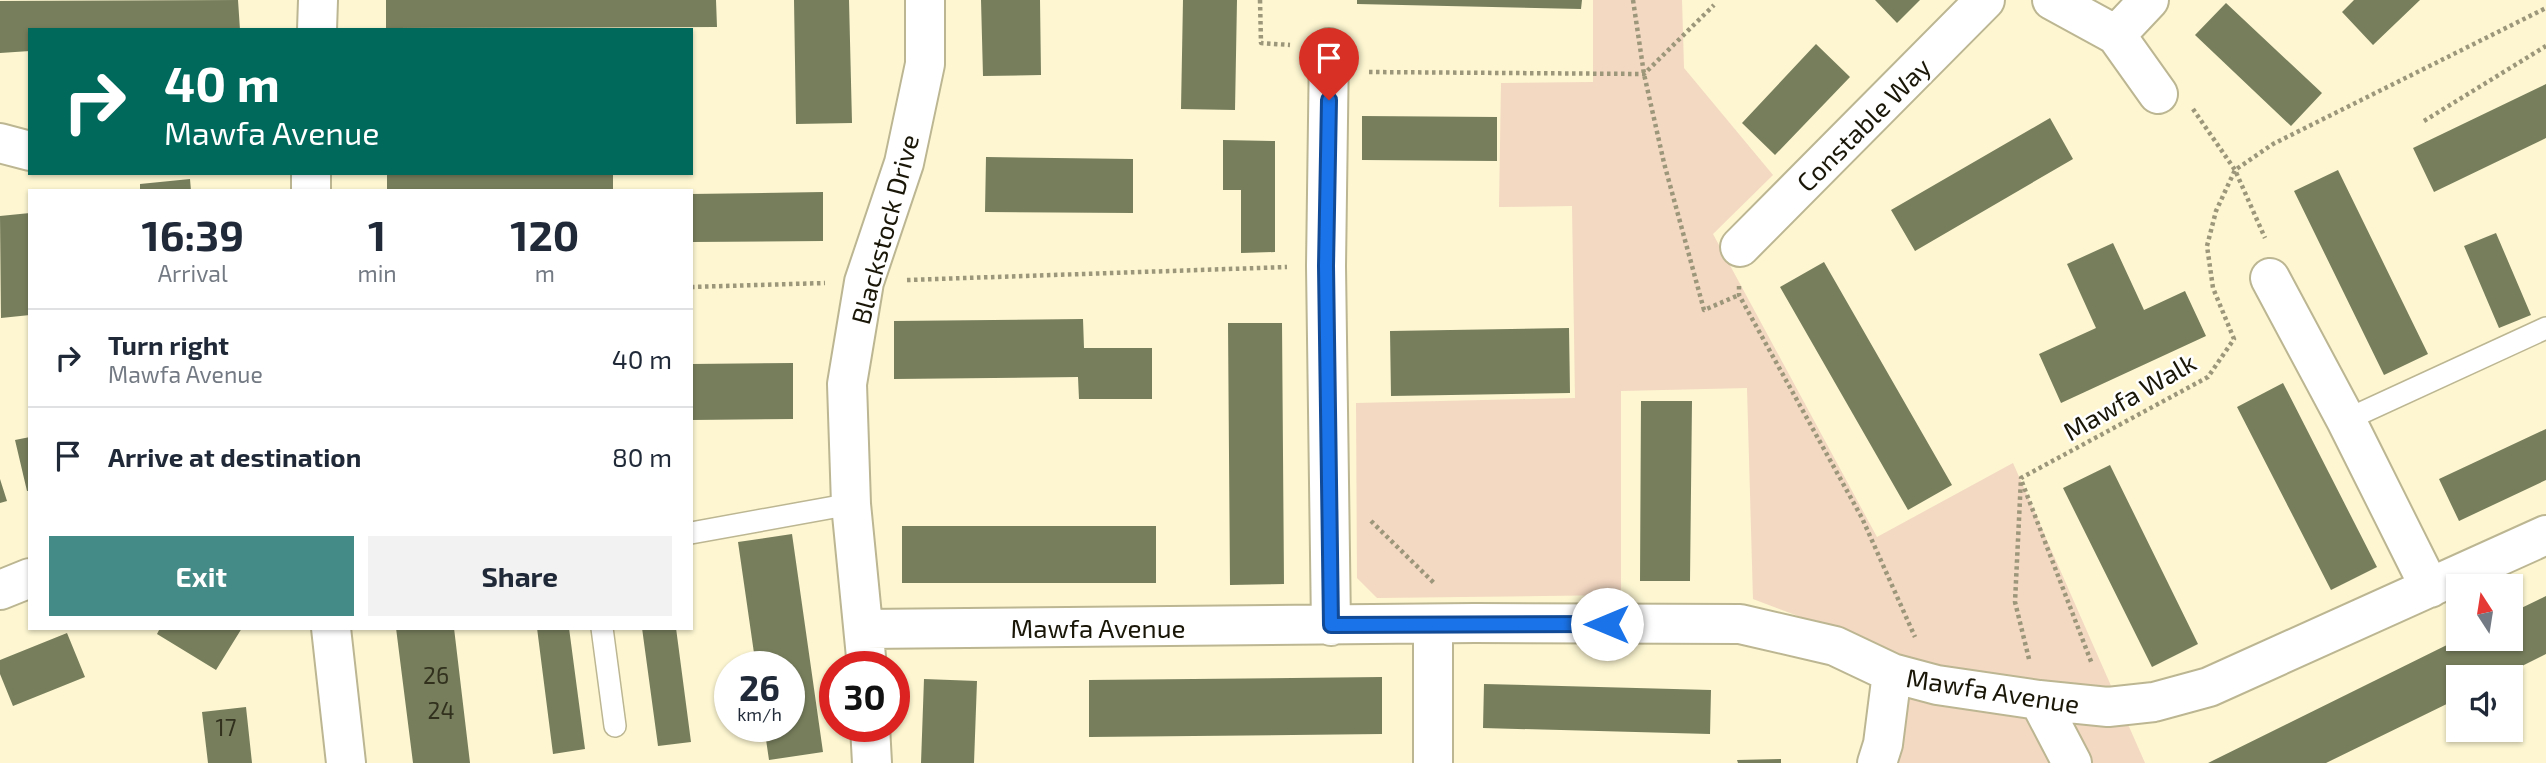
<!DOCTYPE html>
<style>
body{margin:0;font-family:"Exo 2",sans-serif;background:#f2f2f3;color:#1f2937;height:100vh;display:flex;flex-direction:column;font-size:26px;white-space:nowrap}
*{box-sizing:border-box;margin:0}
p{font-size:23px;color:#747a83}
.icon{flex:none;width:38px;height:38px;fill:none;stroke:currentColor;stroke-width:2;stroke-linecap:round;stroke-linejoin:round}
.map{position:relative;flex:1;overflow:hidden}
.details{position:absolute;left:28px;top:189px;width:665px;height:441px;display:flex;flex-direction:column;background:#fff;border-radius:0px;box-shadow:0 2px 5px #0004}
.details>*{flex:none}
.guide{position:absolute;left:28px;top:28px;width:665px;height:147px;border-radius:0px;box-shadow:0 2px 5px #0004;background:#00695c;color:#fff;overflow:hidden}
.needle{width:46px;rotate:348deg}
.buttons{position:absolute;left:2446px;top:574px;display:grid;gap:14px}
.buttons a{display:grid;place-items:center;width:77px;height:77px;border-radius:0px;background:#fff;box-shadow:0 2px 5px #0004;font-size:35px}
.speed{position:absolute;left:714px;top:651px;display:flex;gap:14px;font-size:35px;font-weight:700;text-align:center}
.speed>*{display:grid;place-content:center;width:91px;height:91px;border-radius:50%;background:#fff;box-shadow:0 2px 5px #0004;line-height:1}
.speed small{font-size:18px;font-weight:400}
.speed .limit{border:10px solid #d22;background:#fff;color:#111}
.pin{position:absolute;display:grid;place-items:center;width:60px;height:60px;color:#fff;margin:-72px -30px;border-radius:50% 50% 50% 0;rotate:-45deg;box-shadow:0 0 7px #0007}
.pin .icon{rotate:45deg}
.me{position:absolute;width:77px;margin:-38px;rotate:270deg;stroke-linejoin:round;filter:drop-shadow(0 0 5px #0008)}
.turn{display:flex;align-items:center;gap:24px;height:147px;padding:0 21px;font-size:32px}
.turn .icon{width:91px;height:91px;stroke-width:2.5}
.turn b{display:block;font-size:49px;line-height:60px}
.eta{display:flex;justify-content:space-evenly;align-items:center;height:119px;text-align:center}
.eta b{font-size:42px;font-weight:700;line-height:49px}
.cta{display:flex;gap:14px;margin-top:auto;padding:14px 21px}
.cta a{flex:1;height:80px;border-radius:0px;background:#448b87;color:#fff;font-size:28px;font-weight:700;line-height:80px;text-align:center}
.cta a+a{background:#f2f2f3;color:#1f2937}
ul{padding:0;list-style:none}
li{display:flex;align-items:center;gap:21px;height:98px;padding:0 21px;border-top:2px solid #e0e1e3}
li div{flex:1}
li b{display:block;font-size:26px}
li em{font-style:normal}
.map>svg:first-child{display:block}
</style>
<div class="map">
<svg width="2546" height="763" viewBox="0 0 2546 763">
<rect width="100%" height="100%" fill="#fdf6d1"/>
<path fill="#f3d8c2" d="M1593 0H1682L1684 68 1773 175 1713 234 1877 537 2013 463 2145 763H1886L1905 656 1753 599 1747 388 1621 391V595L1377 598 1357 578 1356 403 1575 398 1572 206 1499 207 1501 83 1593 82Z"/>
<path fill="#777e5c" d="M238 0 240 30H30V51L0 53V1Z
M386 0H716L717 27 386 28Z
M794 0H849L852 123 796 124Z
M981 0H1040L1041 75 983 76Z
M1183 0H1237L1235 110 1181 109Z
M1357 0H1582L1581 9 1357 4Z
M1875 0H1920L1897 23Z
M2354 0H2420L2373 45 2342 12Z
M2226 3 2322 93 2291 126 2195 35Z
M1816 44 1850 77 1775 155 1742 123Z
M2546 84V138L2434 192 2413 148Z
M1362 116 1497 117V161L1362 160Z
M2050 118 2073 159 1915 251 1891 210Z
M1223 140 1275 141V252L1241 253V190H1223Z
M986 157 1133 159V213L985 212Z
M2338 170 2428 354 2384 375 2294 191Z
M613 173V191H387V174Z
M190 179 191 191H140V184Z
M823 192V241L691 242V194Z
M30 213V315L1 318 0 216Z
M2496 233 2531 315 2499 328 2464 246Z
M2113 243 2144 310 2185 291 2206 336 2061 403 2039 354 2096 328 2067 264Z
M1824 262 1952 485 1908 510 1780 287Z
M1083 319 1084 348H1152V399H1079L1078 377 894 379V321Z
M1228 323H1282L1284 584 1230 585Z
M1569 328 1570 393 1391 396 1390 331Z
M793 363V419L691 420V364Z
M2283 383 2377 567 2331 590 2237 407Z
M1641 401H1692L1690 581H1640Z
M2546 429V480L2459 521 2439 479Z
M30 437V491H27L15 440Z
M2110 465 2198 644 2152 667 2063 488Z
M0 479 7 501 0 503Z
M902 526H1156V583H902Z
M792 534 823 752 769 760 764 726H789V667H756L738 542Z
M2546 596V654L2500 677H2459V698L2326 763H2208L2459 639H2511V613Z
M160 628H242L216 670 157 634Z
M396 628H454L470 763H413Z
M537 628H569L585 749 553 754Z
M642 628H676L691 742 658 746Z
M67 633 85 677 13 706 0 674V660Z
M1382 677V734L1089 737V680Z
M924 679 977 681 974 763H921Z
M1484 684 1711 690 1710 734 1483 728Z
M246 707 252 763H208L202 712Z
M1781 759V763H1738L1737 760Z"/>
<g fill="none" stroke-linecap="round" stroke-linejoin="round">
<defs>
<path id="service" d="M2346 420 2546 328
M691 533 851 504
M602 628 615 726"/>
<path id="minor" d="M2052 0 2116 35 2158 94
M2116 35 2149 0
M1329 48 1326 266 1331 626
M0 143 30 151
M1740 247 1985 0
M2270 278 2346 420 2430 588
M0 590 30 578
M1433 624V763
M865 629 1475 623 1740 624 1835 646 1892 673 1937 685 2039 700 2108 707 2154 702 2209 687 2546 535
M867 667 851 504 847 384 864 282 904 163 925 64V0
M2039 700 2072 763
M870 726 872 763
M1877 763 1883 744 1892 673"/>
<path id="tertiary" d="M317 30 318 0
M311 191V173
M331 628 346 763"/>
</defs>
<use href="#service" stroke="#bcb692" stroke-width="24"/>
<use href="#minor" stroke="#bcb692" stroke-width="42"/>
<use href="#tertiary" stroke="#bcb692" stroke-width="42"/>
<path stroke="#9c967b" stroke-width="4.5" stroke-dasharray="3.5 3.5" stroke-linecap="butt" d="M1260 0 1261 43 1290 45
M1633 0 1644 74 1664 163 1704 310 1739 295
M1369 72 1644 74 1714 5
M2193 109 2235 170 2265 238
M2424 121 2546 46
M907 280 1287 267
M1739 286V295L1862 518 1915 637
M691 287 825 283
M2022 482 2092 664
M1371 521 1434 583
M2029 659 2015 602 2021 478 2208 377 2234 339 2213 288 2207 246 2216 211 2235 170 2273 144 2546 8"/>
<use href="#service" stroke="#fff" stroke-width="21"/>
<use href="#minor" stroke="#fff" stroke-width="38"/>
<use href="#tertiary" stroke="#fff" stroke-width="38"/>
</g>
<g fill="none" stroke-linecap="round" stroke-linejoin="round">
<defs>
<path id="route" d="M1329 100 1326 266 1331 625 1607 624"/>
</defs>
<use href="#route" stroke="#114b97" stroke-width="18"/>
<use href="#route" stroke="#1a73e8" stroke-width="12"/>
</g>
<g text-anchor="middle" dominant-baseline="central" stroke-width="5" stroke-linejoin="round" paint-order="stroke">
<g font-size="23" fill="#31311e">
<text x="436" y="675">26</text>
<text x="441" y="710">24</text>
<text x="226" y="727">17</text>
</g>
<g font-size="26" fill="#1a1709" stroke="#fff">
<text transform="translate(1863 124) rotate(-45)">Constable Way</text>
<text transform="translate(884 229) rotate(-75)">Blackstock Drive</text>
<text transform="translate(2129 396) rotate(-30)">Mawfa Walk</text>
<text x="1098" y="627">Mawfa Avenue</text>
<text transform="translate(1993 690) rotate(9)">Mawfa Avenue</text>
</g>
</g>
</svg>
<div class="buttons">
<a><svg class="needle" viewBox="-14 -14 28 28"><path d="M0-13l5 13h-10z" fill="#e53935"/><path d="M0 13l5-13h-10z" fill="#747a83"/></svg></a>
<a><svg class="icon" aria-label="sound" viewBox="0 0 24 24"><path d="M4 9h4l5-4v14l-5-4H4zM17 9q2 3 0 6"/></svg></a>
</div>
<div class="speed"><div>26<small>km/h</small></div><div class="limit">30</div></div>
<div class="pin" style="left:1329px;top:100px;background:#d93025"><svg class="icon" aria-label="arrive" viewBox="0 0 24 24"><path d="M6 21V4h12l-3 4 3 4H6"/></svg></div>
<svg class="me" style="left:1607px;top:624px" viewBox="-20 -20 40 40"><circle r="19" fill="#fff"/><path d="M0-13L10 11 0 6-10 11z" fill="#1a73e8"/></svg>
<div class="guide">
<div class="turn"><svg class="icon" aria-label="right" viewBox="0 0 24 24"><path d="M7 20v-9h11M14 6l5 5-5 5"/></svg><div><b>40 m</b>Mawfa Avenue</div></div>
</div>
<section class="details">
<div class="eta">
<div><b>16:39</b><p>Arrival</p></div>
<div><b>1</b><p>min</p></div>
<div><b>120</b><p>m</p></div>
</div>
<ul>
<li><svg class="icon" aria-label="right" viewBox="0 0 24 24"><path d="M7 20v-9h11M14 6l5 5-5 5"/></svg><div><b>Turn right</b><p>Mawfa Avenue</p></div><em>40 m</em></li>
<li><svg class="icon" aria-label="arrive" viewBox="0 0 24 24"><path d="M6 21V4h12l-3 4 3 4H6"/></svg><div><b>Arrive at destination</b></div><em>80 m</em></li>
</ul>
<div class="cta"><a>Exit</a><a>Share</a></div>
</section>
</div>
